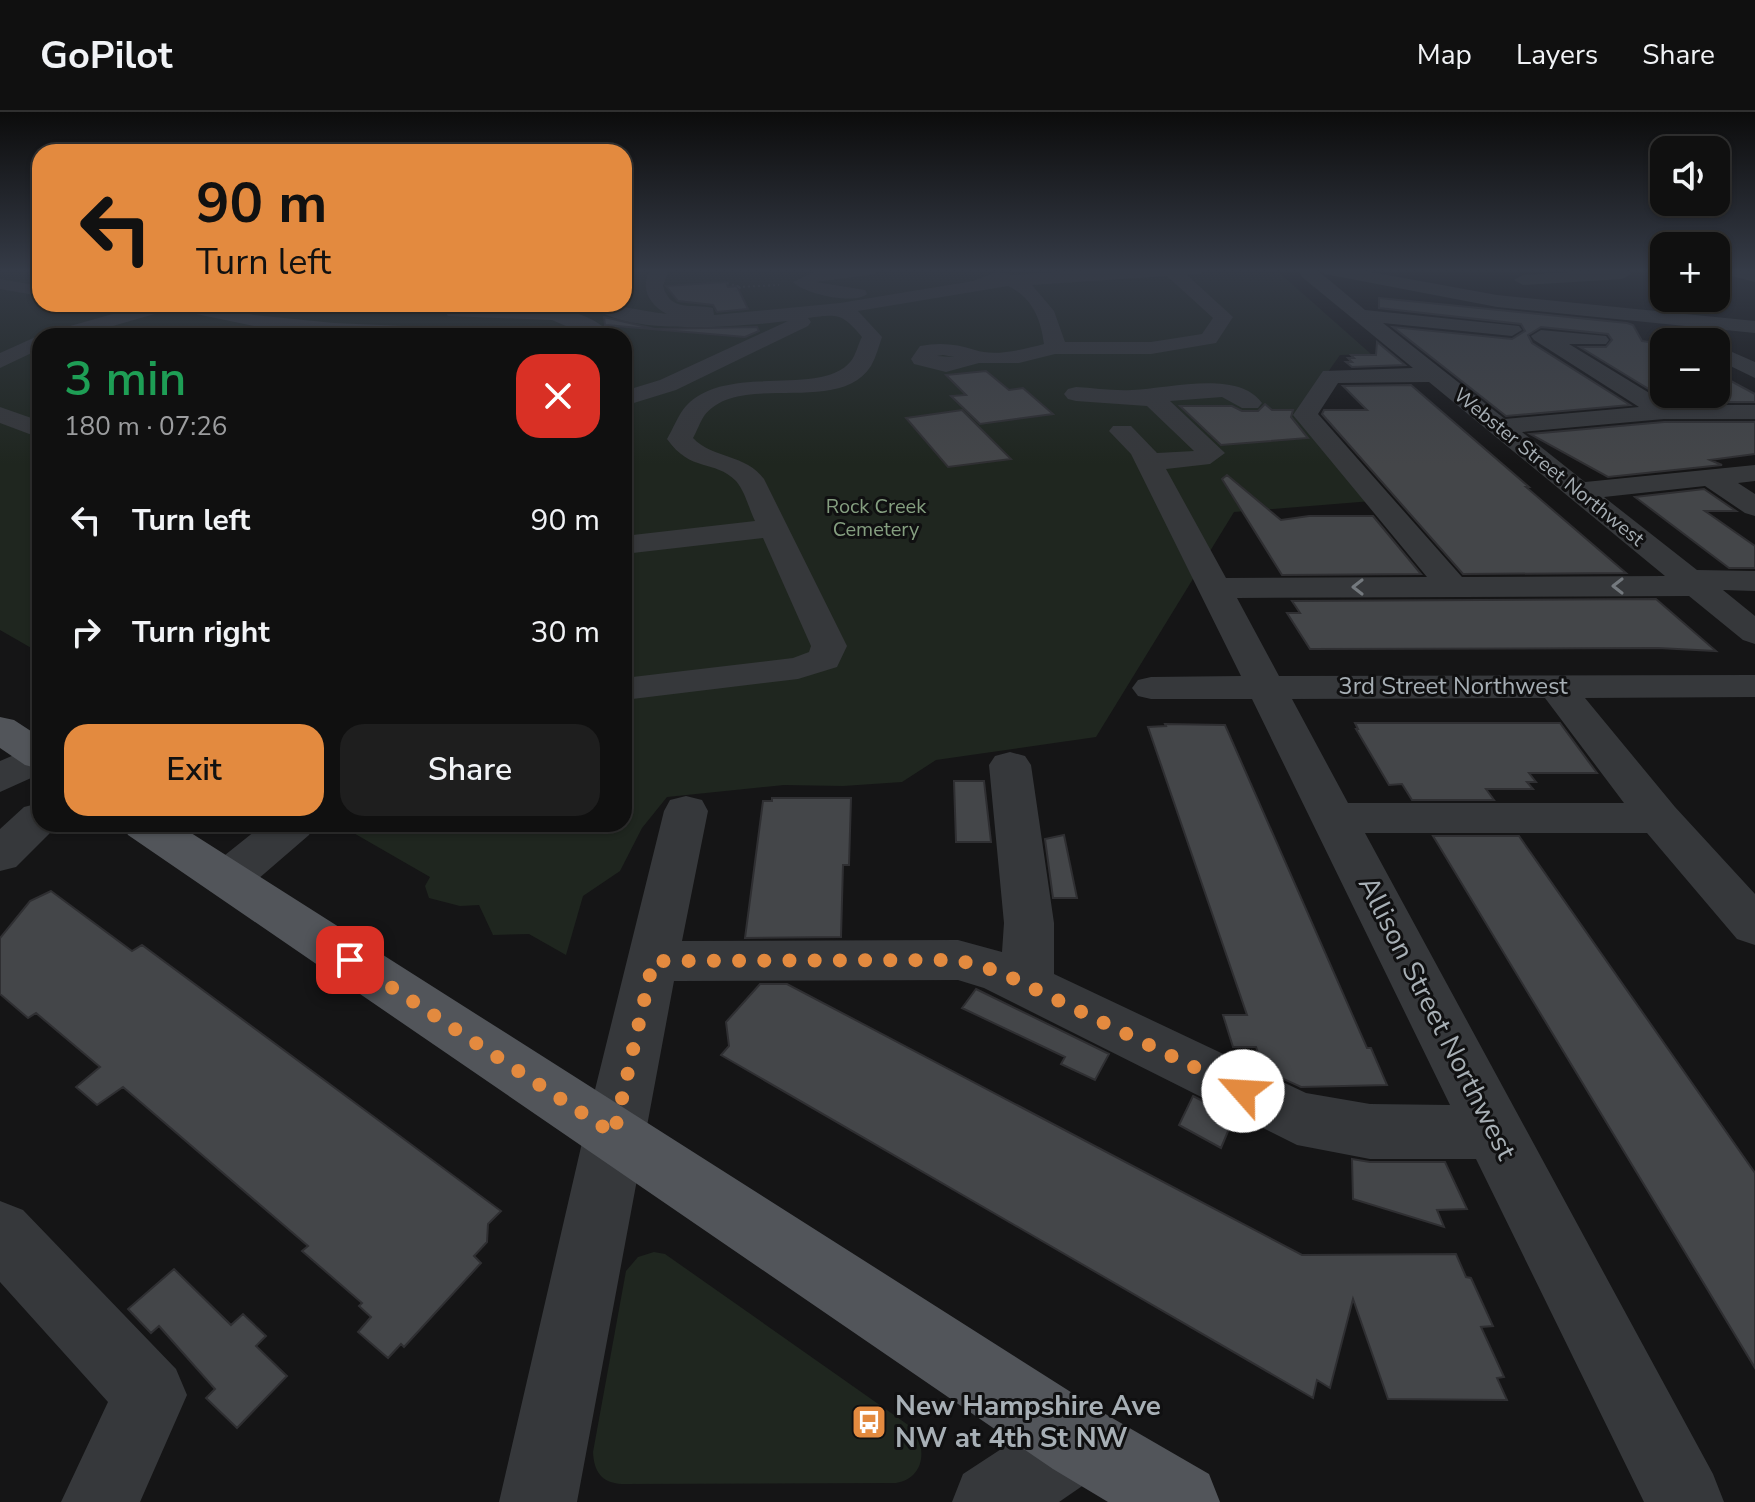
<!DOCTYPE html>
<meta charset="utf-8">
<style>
body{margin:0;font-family:"Nunito Sans",sans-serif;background:#1e1e1e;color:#f1f3f6;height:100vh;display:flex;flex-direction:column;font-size:30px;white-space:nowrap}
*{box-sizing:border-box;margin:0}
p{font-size:26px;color:#9c9d9f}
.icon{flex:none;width:44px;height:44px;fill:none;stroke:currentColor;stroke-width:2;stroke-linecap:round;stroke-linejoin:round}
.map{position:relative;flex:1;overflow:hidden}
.side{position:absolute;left:32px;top:216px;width:600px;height:504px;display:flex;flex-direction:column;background:#101010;border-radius:24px;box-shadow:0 2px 6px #0004,0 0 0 2px #303030}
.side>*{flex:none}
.hud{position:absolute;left:32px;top:32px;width:600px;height:168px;border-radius:24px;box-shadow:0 2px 6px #0004,0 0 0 2px #303030;background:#e38a3f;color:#111;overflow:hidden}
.tools{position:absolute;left:1650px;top:24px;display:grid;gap:16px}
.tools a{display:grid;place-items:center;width:80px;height:80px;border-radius:16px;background:#101010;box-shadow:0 2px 6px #0004,0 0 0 2px #303030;font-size:40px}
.pin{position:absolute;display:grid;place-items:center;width:68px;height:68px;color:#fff;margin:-34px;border-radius:16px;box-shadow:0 4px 12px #0006}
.me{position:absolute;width:88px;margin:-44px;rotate:296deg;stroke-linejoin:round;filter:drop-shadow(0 0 6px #0008)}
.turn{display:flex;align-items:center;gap:28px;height:168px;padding:0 32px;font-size:36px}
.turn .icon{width:104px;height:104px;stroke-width:2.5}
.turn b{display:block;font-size:56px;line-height:68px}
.round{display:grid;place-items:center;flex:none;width:84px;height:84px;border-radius:24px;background:#1e1e1e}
.overview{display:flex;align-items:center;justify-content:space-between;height:136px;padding:0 32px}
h1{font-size:48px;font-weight:600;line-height:60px;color:#1e9e55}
.button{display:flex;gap:16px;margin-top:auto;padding:16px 32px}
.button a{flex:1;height:92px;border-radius:24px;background:#e38a3f;color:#111;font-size:32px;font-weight:600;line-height:92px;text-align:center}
.button a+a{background:#1e1e1e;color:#f1f3f6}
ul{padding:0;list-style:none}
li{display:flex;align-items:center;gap:24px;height:112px;padding:0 32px}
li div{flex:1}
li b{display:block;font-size:30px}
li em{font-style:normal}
header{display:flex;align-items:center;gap:48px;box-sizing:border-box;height:112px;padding:0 40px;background:#101010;border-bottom:2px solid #303030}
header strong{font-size:38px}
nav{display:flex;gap:44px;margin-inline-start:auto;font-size:28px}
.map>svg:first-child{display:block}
</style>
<header>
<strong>GoPilot</strong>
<nav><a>Map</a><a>Layers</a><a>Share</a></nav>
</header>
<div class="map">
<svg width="1755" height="1390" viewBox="0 0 1755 1390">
<rect width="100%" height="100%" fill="#151516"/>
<path fill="#1f261f" d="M0 157H40V192H624V157H1275L1371 242 1340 243 1299 301 1372 389 1234 400 1096 625 936 648 902 670 843 674 784 673 667 685 642 716 620 759 583 784 566 843 529 822 493 823 479 793 460 794 429 786 425 774 430 765 338 712H624V224H40V541L0 518Z
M654 1140 665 1142 911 1315C928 1335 925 1366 896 1371L622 1372C601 1371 594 1359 593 1340L626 1159 638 1145Z"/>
<path fill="#444649" stroke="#2f2f32" stroke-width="2" d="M726 170 728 175 737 174 748 197 717 200 713 193 678 189 666 174Z
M1379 186 1627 211 1633 213 1642 229 1664 232V282H1716V261L1755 282V290H1670L1580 235H1606L1612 228 1608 222 1541 215 1528 223 1532 231 1630 293 1506 304 1393 215 1512 227 1525 219 1521 212 1379 196Z
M604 205 655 217 757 215 759 219 745 225 605 213Z
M1377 230 1405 253 1352 255 1346 250H1352L1348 246H1354L1351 243H1376Z
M986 259 1009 278 1023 276 1053 302 980 312 951 284 966 283 946 263Z
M1411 273 1529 375H1526L1626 461 1463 462 1322 302 1324 298H1367L1343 274Z
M1265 292 1272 298H1293L1291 305 1308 326 1221 333 1180 294H1232L1242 299H1258Z
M962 298 1011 347 948 355 906 306Z
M1664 310H1755V342L1710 348 1722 353 1608 365 1530 322Z
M1227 363 1281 408 1309 404H1373L1421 462 1282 463 1222 367Z
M1704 377 1736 399H1705L1755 434V456H1729L1635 385Z
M1656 487 1716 539 1658 536 1310 537 1287 501H1300L1292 489Z
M1355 611H1560L1597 661H1529L1536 670H1527L1533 677H1486L1494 688H1412L1402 672 1389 673 1356 617H1358Z
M1165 612 1225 613 1367 936H1371L1387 973 1301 975 1264 958 1256 935H1233L1223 903H1247L1148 615 1166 614Z
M954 669H984L991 730H956Z
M772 686H851L849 753H843L841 825 745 826 763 689H772Z
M1064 723 1077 786H1053L1045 727Z
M1433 724H1519L1755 1061V1256Z
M51 779 132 839 142 833 501 1099 488 1112 487 1130 474 1144 481 1151 404 1235 401 1232 388 1246 358 1220 371 1205 359 1194 362 1191 302 1139 308 1134 123 975 97 993 76 975 100 955 36 901 28 906 0 882V826L30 789Z
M760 872H787L1302 1143 1456 1142 1466 1165 1471 1166 1493 1214 1481 1215 1504 1265 1497 1266 1507 1288 1388 1287 1353 1187 1330 1276 1317 1268 1313 1286 721 943 729 934 726 910Z
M976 877 1109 942 1095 968 1061 952 1065 945 962 896Z
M1193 984 1234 1005 1221 1036 1179 1013Z
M1352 1047 1370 1050H1445L1467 1097 1437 1098 1444 1115 1353 1087Z
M174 1157 231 1213 243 1202 266 1224 256 1234 287 1264 237 1316 206 1286 215 1277 159 1214 151 1221 128 1197Z"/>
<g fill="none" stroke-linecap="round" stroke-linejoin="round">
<path stroke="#3c3f42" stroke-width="2" stroke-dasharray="2 3" stroke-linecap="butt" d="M727 171 741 175 732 181
M738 175 779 173"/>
<path fill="#36383b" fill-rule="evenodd" d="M651 157H669L663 174C671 201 692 191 713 196L714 203 840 191 973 169 997 160 1012 163 1111 157H1205L1202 161 1187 163 1233 205 1216 231 1151 242H1055L1019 251H979L946 260 914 252 911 247 920 234C940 230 957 232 975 238 995 245 1025 237 1044 232 1041 207 1032 185 1008 174L858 199 882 225C879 234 876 245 871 254 839 305 738 258 704 304 700 310 697 319 693 326 713 347 746 342 764 367L847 534 837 555 798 567 624 588V566L793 546 809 540 811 534 763 426 624 442V424L755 409C749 397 745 379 736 369 714 347 691 361 667 327 673 317 678 303 686 294 726 250 822 286 851 249 856 243 858 232 862 225 842 201 838 202 808 206L811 210 808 214 676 278 624 294V279L660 268 788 209C744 214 621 226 591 192 617 192 641 199 667 202 649 193 639 175 651 157ZM1167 164 1213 206 1202 222 1151 230H1065L1054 199 1032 173ZM943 243 954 245 937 244Z
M876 157 874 162 868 163 816 170 865 178 867 182C855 193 804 182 793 170L818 158Z
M1298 157H1316L1365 198 1519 214 1522 218 1512 224 1383 211 1505 307 1639 295 1534 228 1531 224 1541 218 1606 224 1609 228 1606 232H1569L1669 293H1755V307H1664L1522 320 1585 370 1755 353V369L1738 371 1755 382V404L1745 401 1705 374 1604 385 1697 458 1755 459V479L1723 478 1755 504V532L1743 528 1689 484 1237 486 1279 564 1755 563V585L1585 586 1675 695 1755 782V833L1737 827 1647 721H1365L1713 1362 1724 1390H1644L1476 1047H1370L1297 1033 984 876 958 868 674 869 577 1390H499L584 1022 664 699 670 688 686 684 702 688 708 699 682 829 958 828 1002 840 1004 811 989 653 995 644 1010 640 1025 644 1031 653 1054 811V862L1306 981 1370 992 1450 993 1252 587H1151L1138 584 1132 576 1138 568 1151 565 1241 564 1131 342 1109 319 1113 314H1131L1157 341 1194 339 1147 294 1076 289 1068 287 1064 282 1068 277 1076 275C1094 276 1113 279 1132 278 1167 277 1238 257 1262 291L1258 296H1242L1222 285 1170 289 1225 341 1210 352 1166 357 1226 466 1427 465 1293 303 1323 259 1413 256 1302 165ZM1429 270 1665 464 1462 465 1318 302 1338 271ZM1545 586 1624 691H1348L1292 587Z
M1316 157H1354L1497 183 1755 209V221L1497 195 1325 162Z
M1617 157 1628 158 1631 162 1622 167 1523 173 1514 168 1523 163Z
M1717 157 1755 160V170L1720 161Z
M0 167 40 174V184L0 177Z
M148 192H199L254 203 334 211 496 218 506 224 334 223 254 214 172 197 78 224H46L49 220Z
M455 194C499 194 582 185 612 224H589L552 208 448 204 445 200 448 196Z
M40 223 45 224H40V237L0 256V241Z
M1716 233 1755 250V266L1716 247Z
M0 295 40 309V326L0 311Z
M40 632V662L0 680V649Z
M40 691V712H59L16 755 0 759V717L24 695Z
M264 712H315L309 723 244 779 227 784 210 779 203 767 210 755Z
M0 1089 23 1098 176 1257 187 1283 140 1390H61L108 1290 0 1170Z
M1080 1292 1107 1303 1118 1330 1107 1357 1059 1390H952L963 1362 1053 1303Z"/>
<path fill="#52555a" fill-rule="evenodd" d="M0 605 14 608 40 625V657L25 653 0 636Z
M122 712H177L1107 1303 1209 1362 1220 1390H1108L1053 1357 128 723Z"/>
</g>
<defs><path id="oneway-chevron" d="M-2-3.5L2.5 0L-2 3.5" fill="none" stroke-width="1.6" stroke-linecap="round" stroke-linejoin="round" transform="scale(2)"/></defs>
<g stroke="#74797e">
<use href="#oneway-chevron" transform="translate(1618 474) rotate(180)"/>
<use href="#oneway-chevron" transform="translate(1358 475) rotate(180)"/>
</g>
<linearGradient id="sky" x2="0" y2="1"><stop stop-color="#0c0c0c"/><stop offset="0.45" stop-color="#353b47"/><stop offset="1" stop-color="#353b47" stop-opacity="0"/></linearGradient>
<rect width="1755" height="352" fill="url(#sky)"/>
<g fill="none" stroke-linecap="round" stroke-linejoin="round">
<path stroke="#e38a3f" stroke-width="14" stroke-dasharray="0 25.2" d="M350 848 614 1022 653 849 958 848 1000 860 1243 979"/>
</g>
<defs>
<symbol id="bus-square" viewBox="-11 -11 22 22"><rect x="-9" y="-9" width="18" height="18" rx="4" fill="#e38a3f" stroke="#101011"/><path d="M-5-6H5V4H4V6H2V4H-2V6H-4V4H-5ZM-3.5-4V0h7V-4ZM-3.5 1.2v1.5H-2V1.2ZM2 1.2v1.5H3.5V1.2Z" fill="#fff"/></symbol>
</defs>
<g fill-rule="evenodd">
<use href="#bus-square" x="849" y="1290" width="40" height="40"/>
</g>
<g text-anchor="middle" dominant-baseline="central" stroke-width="6" stroke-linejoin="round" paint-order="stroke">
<g font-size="20" fill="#a7afb5" stroke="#101011">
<text transform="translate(1549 355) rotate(39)">Webster Street Northwest</text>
</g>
<g font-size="20" fill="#859f80" stroke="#101011">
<text x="876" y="394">Rock Creek<tspan x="876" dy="23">Cemetery</tspan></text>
</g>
<g font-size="24" fill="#a7afb5" stroke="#101011">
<text x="1453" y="574">3rd Street Northwest</text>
</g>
<g font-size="28" fill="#a7afb5" stroke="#101011">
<text transform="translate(1437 906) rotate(63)">Allison Street Northwest</text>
</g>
<g font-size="28" font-weight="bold" fill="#a7afb5" stroke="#101011" text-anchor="start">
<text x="895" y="1294">New Hampshire Ave<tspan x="895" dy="32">NW at 4th St NW</tspan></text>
</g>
</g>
</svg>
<div class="tools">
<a><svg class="icon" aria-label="sound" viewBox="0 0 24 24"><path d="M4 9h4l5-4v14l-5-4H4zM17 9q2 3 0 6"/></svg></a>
<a>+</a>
<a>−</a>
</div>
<div class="pin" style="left:350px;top:848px;background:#d93025"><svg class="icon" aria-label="arrive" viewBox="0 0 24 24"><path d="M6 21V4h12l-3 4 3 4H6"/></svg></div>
<svg class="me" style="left:1243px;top:979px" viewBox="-20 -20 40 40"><circle r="19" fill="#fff"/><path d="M0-13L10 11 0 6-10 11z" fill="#e38a3f"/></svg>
<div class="hud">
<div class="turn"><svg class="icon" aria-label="left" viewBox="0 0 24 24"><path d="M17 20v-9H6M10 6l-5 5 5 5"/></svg><div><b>90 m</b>Turn left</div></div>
</div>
<section class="side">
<div class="overview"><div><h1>3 min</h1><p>180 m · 07:26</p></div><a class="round" style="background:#d93025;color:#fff"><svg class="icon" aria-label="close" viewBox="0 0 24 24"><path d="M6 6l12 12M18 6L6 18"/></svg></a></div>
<ul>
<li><svg class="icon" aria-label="left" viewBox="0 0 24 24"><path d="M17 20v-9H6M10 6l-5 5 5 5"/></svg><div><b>Turn left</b></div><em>90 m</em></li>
<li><svg class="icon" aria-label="right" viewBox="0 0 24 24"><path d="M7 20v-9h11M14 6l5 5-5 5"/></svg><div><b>Turn right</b></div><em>30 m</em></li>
</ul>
<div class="button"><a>Exit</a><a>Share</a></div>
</section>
</div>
